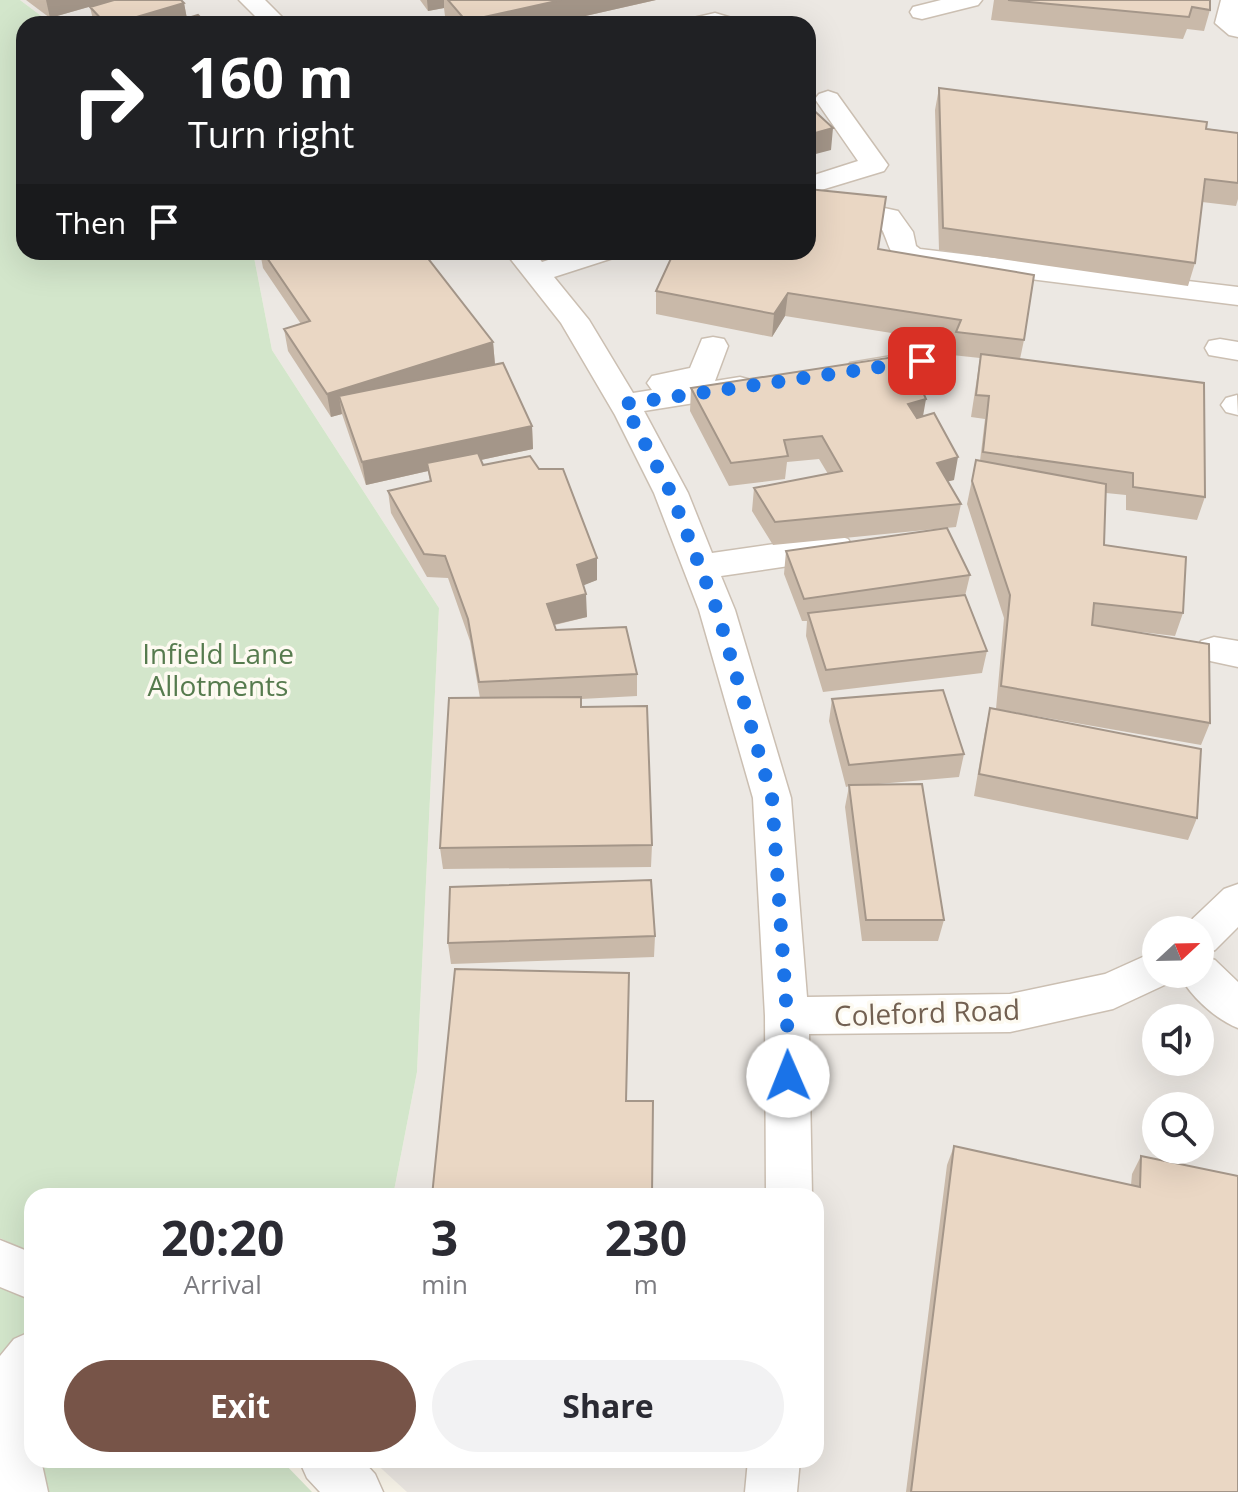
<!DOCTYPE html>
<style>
body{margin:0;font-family:"Open Sans",sans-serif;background:#f2f2f3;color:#2b2b33;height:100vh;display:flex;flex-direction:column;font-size:30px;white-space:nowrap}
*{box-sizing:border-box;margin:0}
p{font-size:26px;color:#7c7c81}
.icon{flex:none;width:44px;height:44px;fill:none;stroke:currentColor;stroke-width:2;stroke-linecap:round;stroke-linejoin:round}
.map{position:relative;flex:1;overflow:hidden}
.side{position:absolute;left:24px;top:1188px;width:800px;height:280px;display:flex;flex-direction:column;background:#fff;border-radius:24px;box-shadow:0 8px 32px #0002}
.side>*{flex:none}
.top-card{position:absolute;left:16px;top:16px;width:800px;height:244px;border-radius:24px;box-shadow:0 8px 32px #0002;background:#202124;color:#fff;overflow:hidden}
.needle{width:52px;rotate:68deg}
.buttons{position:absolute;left:1142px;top:916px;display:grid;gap:16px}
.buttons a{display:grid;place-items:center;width:72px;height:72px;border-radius:50%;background:#fff;box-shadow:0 8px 32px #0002;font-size:40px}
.pin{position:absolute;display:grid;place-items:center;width:68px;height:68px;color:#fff;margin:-34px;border-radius:16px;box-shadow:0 4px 12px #0006}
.me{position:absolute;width:88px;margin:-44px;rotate:359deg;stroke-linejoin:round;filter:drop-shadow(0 0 6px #0008)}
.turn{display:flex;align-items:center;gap:28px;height:168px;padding:0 40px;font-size:36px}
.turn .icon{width:104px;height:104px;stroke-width:2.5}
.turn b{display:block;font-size:56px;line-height:68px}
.then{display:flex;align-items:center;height:76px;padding:0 40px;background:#0003;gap:16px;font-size:30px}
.eta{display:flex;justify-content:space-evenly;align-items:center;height:136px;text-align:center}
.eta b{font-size:48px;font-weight:700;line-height:56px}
.button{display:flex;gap:16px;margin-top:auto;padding:16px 40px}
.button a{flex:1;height:92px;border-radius:48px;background:#775448;color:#fff;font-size:32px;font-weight:700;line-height:92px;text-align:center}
.button a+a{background:#f2f2f3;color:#2b2b33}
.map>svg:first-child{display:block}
</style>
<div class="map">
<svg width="1238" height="1492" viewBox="0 0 1238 1492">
<rect width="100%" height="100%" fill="#faf6eb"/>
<path fill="#ece8e3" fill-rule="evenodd" d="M20 0H1238V1492H407L372 1460H816V1196H393L417 1072 439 608 272 350 253 252H808V24H52ZM1156 930H1200V974H1156ZM1156 1018H1200V1062H1156ZM1156 1106H1200V1150H1156Z"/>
<path fill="#d3e6cb" d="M0 0H20L52 24H24V252H253L272 350 439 608 417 1072 393 1196H32V1253L0 1238Z
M0 1280 32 1293V1460H281L312 1492H0Z"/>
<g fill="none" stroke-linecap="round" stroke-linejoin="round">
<defs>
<path id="minor" d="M239 0H265L289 24H263Z
M941 0H982L978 5 922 19 913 17 910 12 913 7Z
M1221 0H1238V37L1229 35 1215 23Z
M715 13 735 19 738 24H686L689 19Z
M828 91 837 94 888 165 884 171 808 194V177L858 161 815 99 819 94Z
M834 197 898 211 913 232 916 246 920 249 1238 287V305L902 263C886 252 889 238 878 223L824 211 820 205 824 199Z
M505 252H534L542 262 573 252H617L613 258 554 277 589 320 633 393 652 390 647 383 652 376 690 368 702 339 713 337 724 339 728 346 715 381 740 377 751 380 756 387 751 394 644 411 688 493 712 553 836 535 848 539 853 547 848 555 836 559 721 576 735 610 791 798 807 997 1010 994 1105 974 1156 951V974H1175L1171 982 1113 1009 1010 1032 809 1034 812 1196H766L765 1016 753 798 699 610 654 493 615 415 561 323Z
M1220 339 1238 342V360L1209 355 1205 348 1209 341Z
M922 351 933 354 937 361 933 368 861 380 850 377 846 370 850 363Z
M1237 395 1238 415 1226 412 1221 405 1226 398Z
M1214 637 1238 641V667L1201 659 1196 650 1201 641Z
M1238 884V927L1215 950 1201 955 1215 960 1238 982V1028C1215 1019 1190 996 1179 974H1200V930H1183L1185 926 1224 889Z
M0 1240 32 1253V1300L0 1287Z
M32 1331V1395L27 1401 32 1423V1460H41L48 1492H0V1356L14 1339Z
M299 1460H362L375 1474 383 1492H320L307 1478Z
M748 1460H800L797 1492H745Z"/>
</defs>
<use href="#minor" stroke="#cbbfb2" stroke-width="3"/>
<use href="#minor" fill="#fff" fill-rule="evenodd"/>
</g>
<path fill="#c9b9a9" d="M26 0H113L50 18Z
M420 0H656L550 24H452L445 16 444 8 428 11Z
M994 0H1210V10L1204 31 1187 29 1183 39 991 20Z
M184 3 187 19 207 24H94L90 7Z
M939 88 1238 133V199L1236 206 1202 202 1195 263 1188 286 939 250 935 110Z
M878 249 1024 340 1020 359 1205 497 1197 520 1126 510V495L1106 493 1104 545 1183 613 1175 636 1124 630 1210 723 1201 745 996 709 1004 618 967 504 976 460 980 461 985 419 971 417 980 358 952 355 954 343 785 316 772 337 656 314V291Z
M260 252H423L493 342 495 364 532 426 533 449 481 460 483 465 597 580 583 585 587 617 555 625 556 630 637 674V696L581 699V707L652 845 651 867 443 869 440 848 480 698 470 641 448 578 427 577 391 513 388 491 430 481 428 471 366 485 342 414 331 417 288 351 284 329 301 324 263 268Z
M691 388 923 416 954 480 948 481 961 504 956 527 773 545 752 511 754 488 828 474 819 459 787 462 785 479 729 486 690 411Z
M786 551 970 575 965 596 987 651 982 673 823 692 806 636 807 621H802L784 574Z
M832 699 964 754 959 777 867 785 944 920 938 941H862L845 807 849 786 846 787 829 721Z
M990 708 1197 818 1188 840 974 796 985 731Z
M655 936 654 957 451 964 448 943Z
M954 1146 1131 1185 1132 1174 1141 1156 1238 1492H906L947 1165Z"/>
<path fill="#a49689" d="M46 0H113L50 18Z
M427 0H444V8L428 11Z
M561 0H656L550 24H466V21Z
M184 3 188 24H113Z
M833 128 831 150 808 156V135Z
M788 293 785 316 772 337 774 314Z
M493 342 495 365 339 396 342 414 331 417 327 394Z
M926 399 922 422 904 427 908 404Z
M532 426 533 449 429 471 427 463 428 471 366 485 362 462Z
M958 457 954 480 933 485 937 463Z
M597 558V580L577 588V565Z
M586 594 587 617 548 626 547 604Z"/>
<path fill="#ead7c4" stroke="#a49689" stroke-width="2" d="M114 0H181L184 3 113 24H106L90 7Z
M448 0H561L466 21Z
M1008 0H1210V10L1192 7 1189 17Z
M198 15 207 24H169Z
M712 17 720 24H682Z
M939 88 1207 122 1206 129 1238 133V183L1205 179 1195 263 943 228Z
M808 105 833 128 808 135Z
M808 189 886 197 878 249 1034 275 1024 340 956 332 961 320 788 293 774 314 656 291 674 252H808Z
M263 252H423L493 342 327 394 284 329 310 321Z
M981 354 1204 383 1205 497 1133 487V473L983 452 989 396 976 395Z
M907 355 926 399 908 404 917 418 934 413 958 457 937 463 961 504 775 522 754 488 842 471 822 436 784 440 788 456 731 463 691 388Z
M503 363 532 426 362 462 339 396Z
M478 453 483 465 530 456 539 469H563L597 558 577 565 586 594 547 604 556 630 626 627 637 674 479 682 468 619 445 556 424 554 388 491 431 481 427 463Z
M976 460 1106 484 1104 545 1186 557 1183 613 1094 603 1092 625 1209 644 1210 723 1001 686 1010 595 972 481Z
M947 528 970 575 804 599 786 551Z
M965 595 987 651 826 670 808 613Z
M943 690 964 754 849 765 832 699Z
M581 697V707L647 706 652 845 440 848 449 698Z
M990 708 1201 749 1197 818 979 774Z
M922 784 944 920H866L849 785Z
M651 880 655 936 448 943 450 887Z
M455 969 629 973 626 1101H653L652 1196H432Z
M954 1146 1140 1187 1141 1156 1238 1176V1492H911Z"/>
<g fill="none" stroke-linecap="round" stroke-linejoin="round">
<path stroke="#1a73e8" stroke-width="14" stroke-dasharray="0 25.2" d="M788 1076 787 1016 772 798 717 610 671 493 624 404 922 361"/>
</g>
<g text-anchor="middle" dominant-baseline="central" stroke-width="7" stroke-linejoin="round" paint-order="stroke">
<g font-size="28" fill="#567b4e" stroke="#fdfaf1">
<text x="218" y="653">Infield Lane<tspan x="218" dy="32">Allotments</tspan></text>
</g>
<g font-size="28" fill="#726051" stroke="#fdfaf1">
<text transform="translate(927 1012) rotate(-2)">Coleford Road</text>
</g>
</g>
</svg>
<div class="buttons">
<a><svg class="needle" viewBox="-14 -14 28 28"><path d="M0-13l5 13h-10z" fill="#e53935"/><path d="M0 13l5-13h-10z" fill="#7c7c81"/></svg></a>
<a><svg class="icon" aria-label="sound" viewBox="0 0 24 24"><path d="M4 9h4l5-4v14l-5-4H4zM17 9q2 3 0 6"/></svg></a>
<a><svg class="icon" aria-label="search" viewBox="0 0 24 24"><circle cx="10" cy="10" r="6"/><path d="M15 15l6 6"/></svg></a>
</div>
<div class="pin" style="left:922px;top:361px;background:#d93025"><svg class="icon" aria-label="arrive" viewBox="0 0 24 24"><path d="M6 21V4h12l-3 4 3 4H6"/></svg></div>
<svg class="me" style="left:788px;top:1076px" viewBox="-20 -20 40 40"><circle r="19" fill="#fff"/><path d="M0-13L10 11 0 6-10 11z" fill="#1a73e8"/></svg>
<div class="top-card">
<div class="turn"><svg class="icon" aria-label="right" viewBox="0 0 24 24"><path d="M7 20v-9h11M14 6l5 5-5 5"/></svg><div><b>160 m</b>Turn right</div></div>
<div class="then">Then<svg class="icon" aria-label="arrive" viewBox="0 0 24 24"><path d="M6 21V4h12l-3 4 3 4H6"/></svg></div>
</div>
<section class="side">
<div class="eta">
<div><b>20:20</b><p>Arrival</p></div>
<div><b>3</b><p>min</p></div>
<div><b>230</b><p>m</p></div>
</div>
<div class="button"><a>Exit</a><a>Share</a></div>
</section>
</div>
